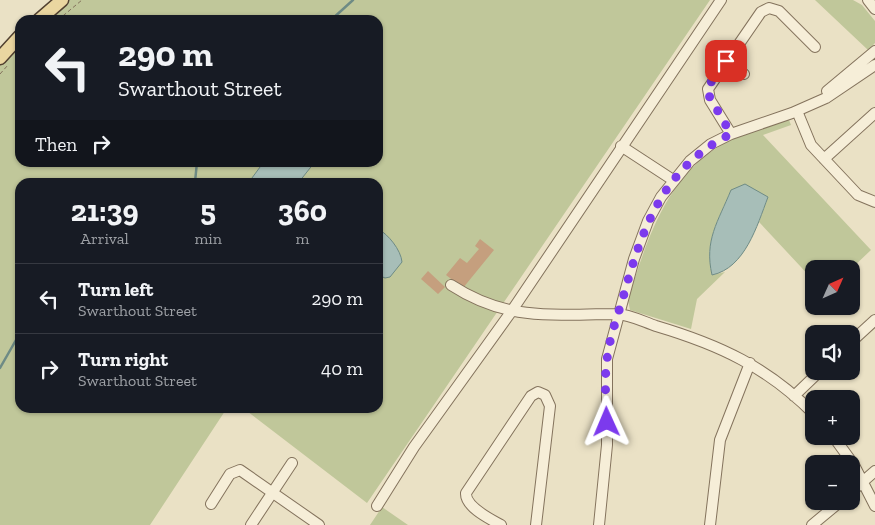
<!DOCTYPE html>
<meta charset="utf-8">
<style>
body{margin:0;font-family:"Zilla Slab",serif;background:#20242c;color:#f1f3f6;height:100vh;display:flex;flex-direction:column;font-size:19px;white-space:nowrap}
*{box-sizing:border-box;margin:0}
p{font-size:16px;color:#9ea1a6}
.icon{flex:none;width:28px;height:28px;fill:none;stroke:currentColor;stroke-width:2;stroke-linecap:round;stroke-linejoin:round}
.map{position:relative;flex:1;overflow:hidden}
.panel{position:absolute;left:15px;top:178px;width:368px;height:235px;display:flex;flex-direction:column;background:#171b24;border-radius:15px;box-shadow:0 1px 4px #0004}
.panel>*{flex:none}
.banner{position:absolute;left:15px;top:15px;width:368px;height:152px;border-radius:15px;box-shadow:0 1px 4px #0004;background:#171b24;color:#f1f3f6;overflow:hidden}
.needle{width:32px;rotate:45deg}
.buttons{position:absolute;left:805px;top:260px;display:grid;gap:10px}
.buttons a{display:grid;place-items:center;width:55px;height:55px;border-radius:10px;background:#171b24;box-shadow:0 1px 4px #0004;font-size:25px}
.pin{position:absolute;display:grid;place-items:center;width:42px;height:42px;color:#fff;margin:-21px;border-radius:10px;box-shadow:0 2px 8px #0006}
.me{position:absolute;width:55px;margin:-28px;rotate:359deg;stroke-linejoin:round;filter:drop-shadow(0 0 4px #0008)}
.turn{display:flex;align-items:center;gap:18px;height:105px;padding:0 20px;font-size:22px}
.turn .icon{width:65px;height:65px;stroke-width:2.5}
.turn b{display:block;font-size:35px;line-height:42px}
.then{display:flex;align-items:center;height:48px;padding:0 20px;background:#0003;gap:10px;font-size:19px}
.eta{display:flex;justify-content:space-evenly;align-items:center;height:85px;text-align:center}
.eta b{font-size:30px;font-weight:800;line-height:35px}
ul{padding:0;list-style:none}
li{display:flex;align-items:center;gap:15px;height:70px;padding:0 20px;border-top:1px solid #363941}
li div{flex:1}
li b{display:block;font-size:19px}
li em{font-style:normal}
.map>svg:first-child{display:block}
</style>
<div class="map">
<svg width="875" height="525" viewBox="0 0 875 525">
<rect width="100%" height="100%" fill="#eae1c5"/>
<path fill="#c0c79a" d="M65 0H710L367 503 243 408H378V182H20V408H227L150 525H0V63L20 41V162H378V20H43Z
M815 0H853L862 5 875 21V43L868 50Z
M789 120 791 125 763 135 871 250 851 269H814V281L759 222 768 197 731 190C718 222 704 240 712 275L725 272 697 299 691 329 630 310 628 300C647 239 668 170 731 140 749 131 770 126 789 120Z
M382 507 408 525H370Z"/>
<path fill="#a7beb8" stroke="#6e8b85" d="M263 163V162L314 163 299 182H249Z
M745 184 768 197C757 226 745 268 712 275 704 240 718 222 731 190Z
M378 229C388 234 401 250 402 262L390 277 385 278 378 275Z"/>
<g fill="none" stroke-linecap="round" stroke-linejoin="round">
<path stroke="#6e8b85" stroke-width="2.5" d="M331 20 353 0
M195 182 197 162
M0 368 20 333"/>
</g>
<path fill="#c59f7e" d="M480 239 494 250 463 288 446 275 460 258 467 263 479 249 475 246Z
M428 271 445 287 438 294 421 279Z"/>
<g fill="none" stroke-linecap="round" stroke-linejoin="round">
<defs>
<path id="minor" d="M868 0 875 9
M726 61 744 74
M827 91 875 51
M797 111 811 145 858 195 875 202
M731 134 710 100 708 89 761 12 769 8 779 11 815 47
M621 146 673 180
M824 159 875 113
M451 285C508 322 552 314 616 314 629 314 644 322 656 326 720 345 767 367 814 414
M851 342 875 320
M794 396 820 371
M833 436 854 465 875 506
M851 492 875 471
M211 504 230 474 240 470 319 525
M377 506 414 447 511 312 721 0
M251 525 292 463
M501 525C490 519 465 507 466 493L531 396 538 392 545 395 550 406 536 525
M599 525 607 445V359L634 259 648 221 661 197 690 161 711 144 731 134 792 113 826 98 875 65
M710 525 720 440 750 363
M812 525 841 501"/>
<path id="major" d="M39 20 62 0
M0 58 20 36"/>
</defs>
<use href="#minor" stroke="#84735d" stroke-width="12"/>
<use href="#major" stroke="#524131" stroke-width="15"/>
<path stroke="#84735d" stroke-width="1" stroke-dasharray="4 2.5" stroke-linecap="butt" d="M58 20 82 0
M16 57 20 52
M0 74 8 65"/>
<use href="#minor" stroke="#f6eed8" stroke-width="10"/>
<use href="#major" stroke="#ead6a0" stroke-width="12"/>
</g>
<g fill="none" stroke-linecap="round" stroke-linejoin="round">
<path stroke="#7c3aed" stroke-width="9" stroke-dasharray="0 16.2" d="M607 422C606 401 604 380 607 360 609 338 618 315 624 294 643 226 664 167 731 134L708 94 709 85 726 61"/>
</g>
</svg>
<div class="buttons">
<a><svg class="needle" viewBox="-14 -14 28 28"><path d="M0-13l5 13h-10z" fill="#e53935"/><path d="M0 13l5-13h-10z" fill="#9ea1a6"/></svg></a>
<a><svg class="icon" aria-label="sound" viewBox="0 0 24 24"><path d="M4 9h4l5-4v14l-5-4H4zM17 9q2 3 0 6"/></svg></a>
<a>+</a>
<a>−</a>
</div>
<div class="pin" style="left:726px;top:61px;background:#d93025"><svg class="icon" aria-label="arrive" viewBox="0 0 24 24"><path d="M6 21V4h12l-3 4 3 4H6"/></svg></div>
<svg class="me" style="left:607px;top:422px" viewBox="-20 -20 40 40"><path d="M0-17L14 15 0 8-14 15z" fill="#7c3aed" stroke="#fff" stroke-width="4"/></svg>
<div class="banner">
<div class="turn"><svg class="icon" aria-label="left" viewBox="0 0 24 24"><path d="M17 20v-9H6M10 6l-5 5 5 5"/></svg><div><b>290 m</b>Swarthout Street</div></div>
<div class="then">Then<svg class="icon" aria-label="right" viewBox="0 0 24 24"><path d="M7 20v-9h11M14 6l5 5-5 5"/></svg></div>
</div>
<section class="panel">
<div class="eta">
<div><b>21:39</b><p>Arrival</p></div>
<div><b>5</b><p>min</p></div>
<div><b>360</b><p>m</p></div>
</div>
<ul>
<li><svg class="icon" aria-label="left" viewBox="0 0 24 24"><path d="M17 20v-9H6M10 6l-5 5 5 5"/></svg><div><b>Turn left</b><p>Swarthout Street</p></div><em>290 m</em></li>
<li><svg class="icon" aria-label="right" viewBox="0 0 24 24"><path d="M7 20v-9h11M14 6l5 5-5 5"/></svg><div><b>Turn right</b><p>Swarthout Street</p></div><em>40 m</em></li>
</ul>
</section>
</div>
